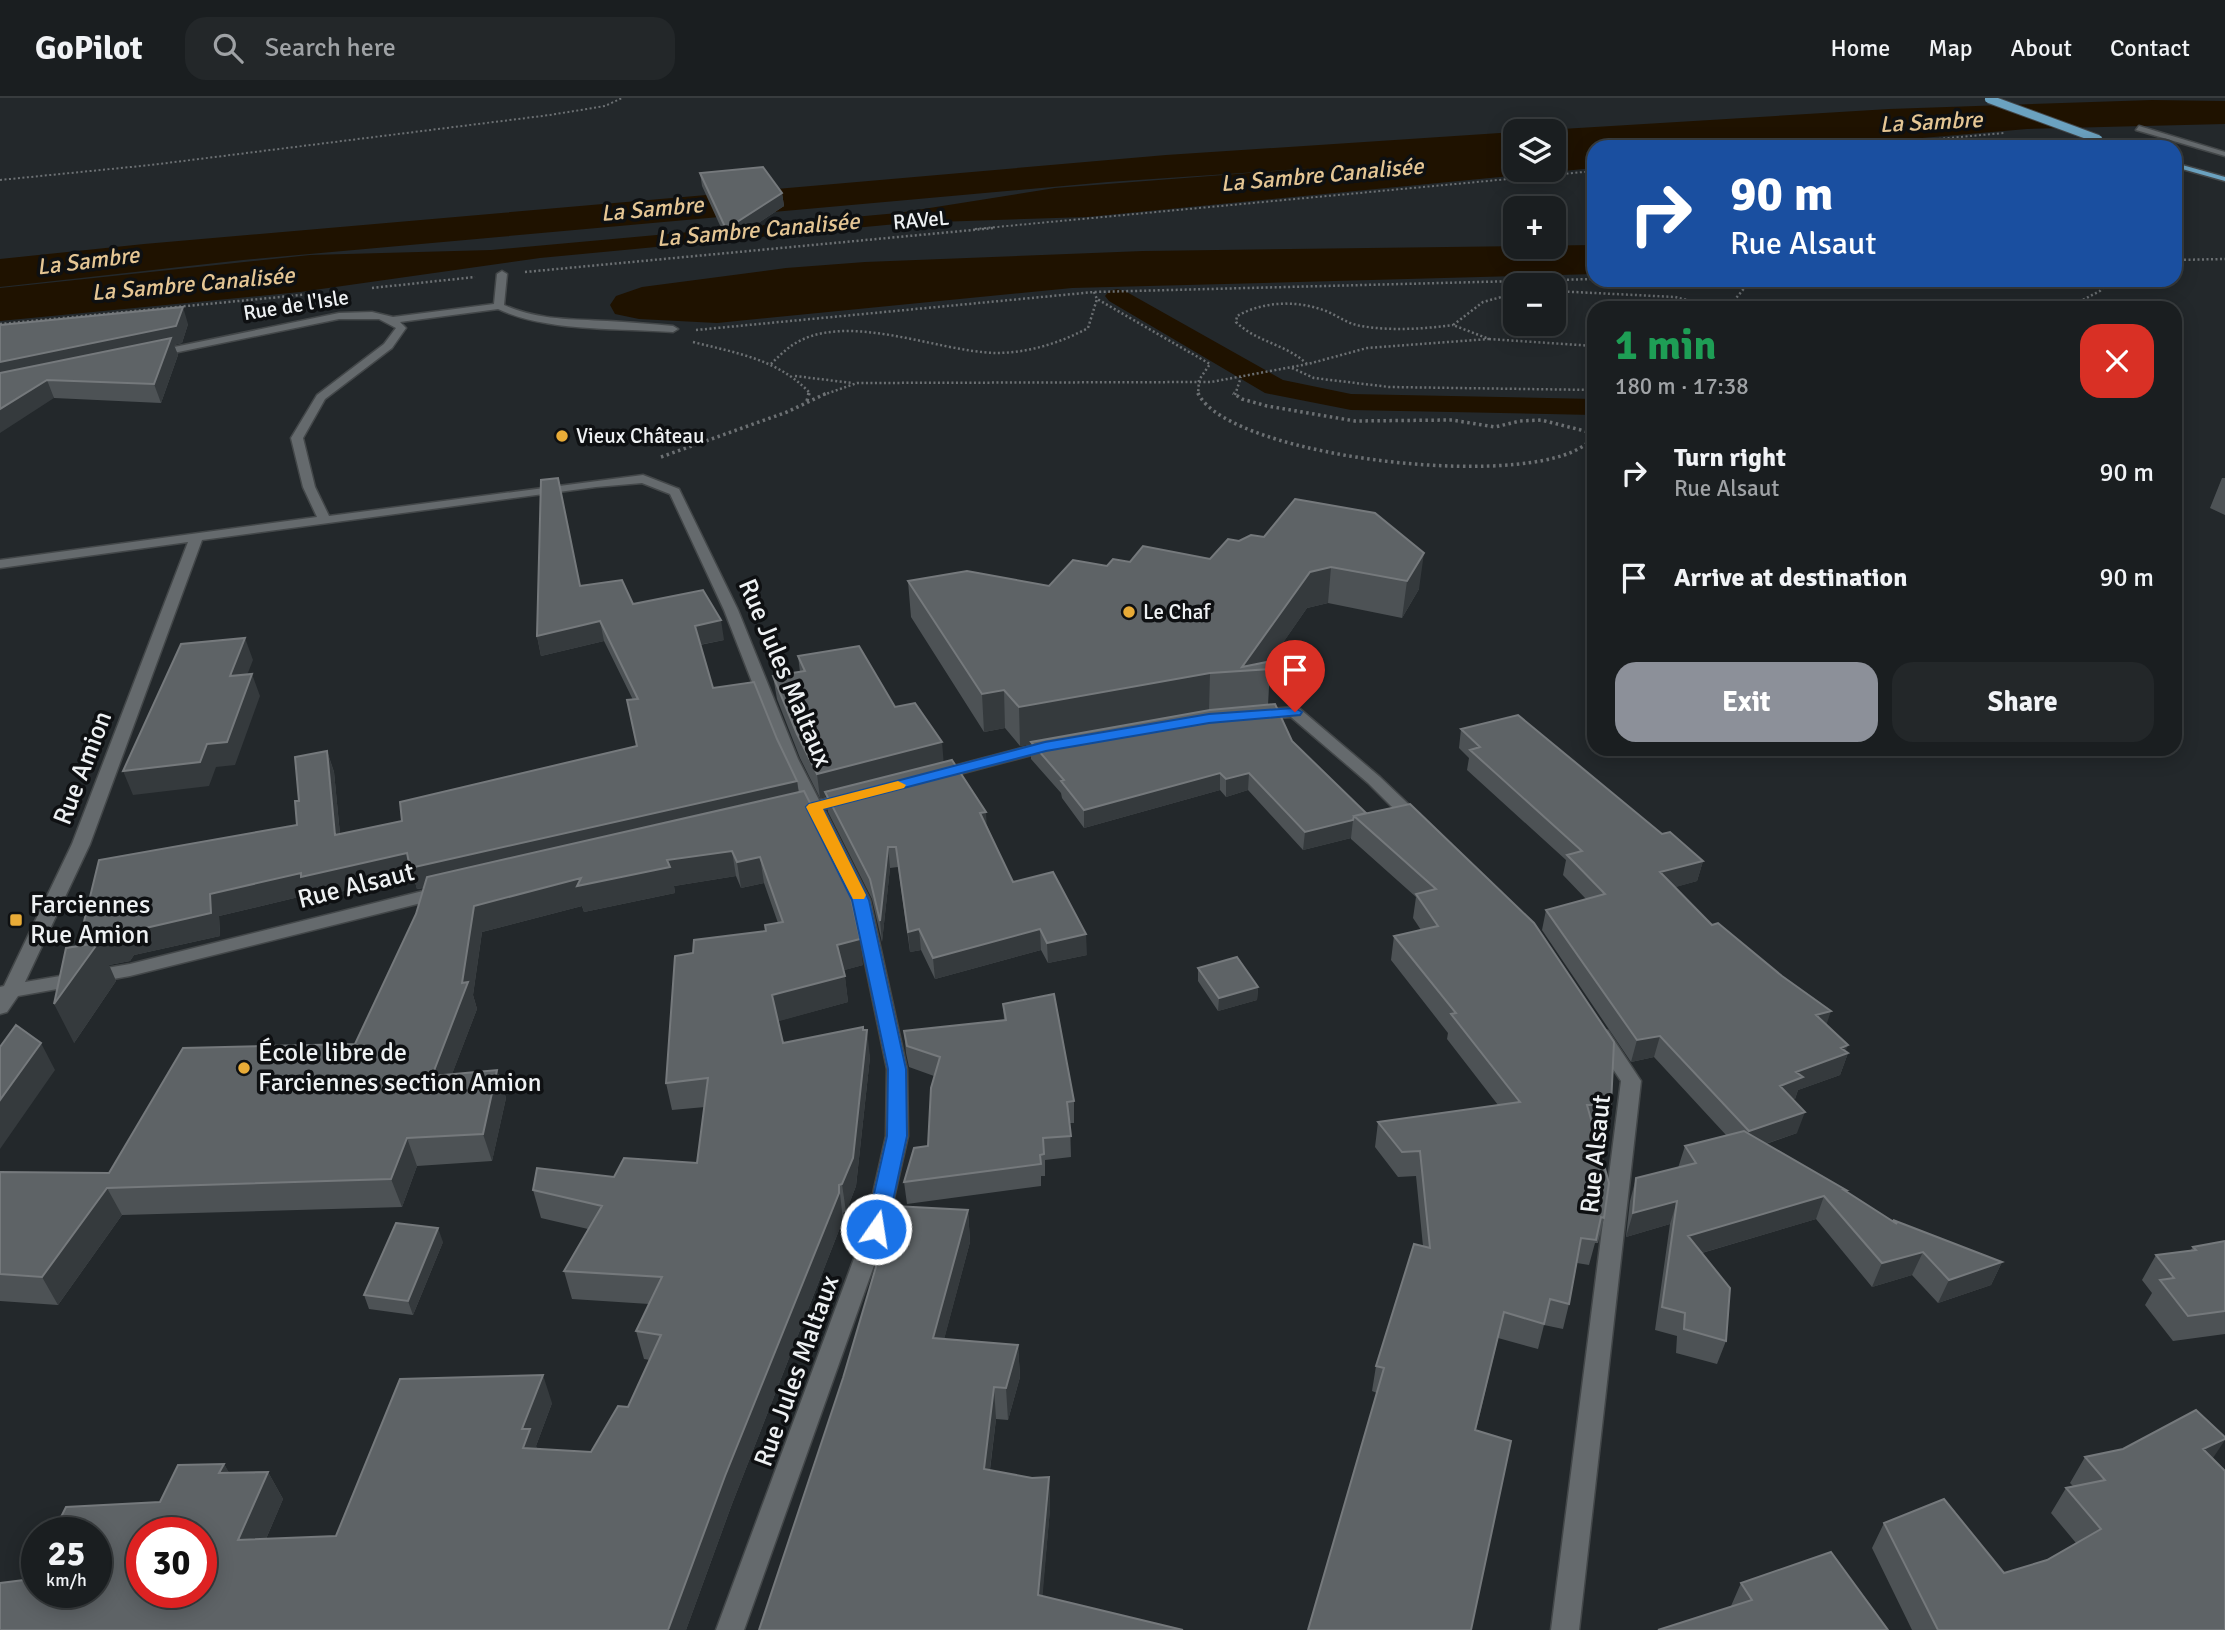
<!DOCTYPE html>
<meta charset="utf-8">
<style>
body{margin:0;font-family:Signika,sans-serif;background:#232729;color:#f1f3f6;height:100vh;display:flex;flex-direction:column;font-size:26px;white-space:nowrap}
*{box-sizing:border-box;margin:0}
p{font-size:23px;color:#9fa2a5}
.icon{flex:none;width:38px;height:38px;fill:none;stroke:currentColor;stroke-width:2;stroke-linecap:round;stroke-linejoin:round}
.map{position:relative;flex:1;overflow:hidden}
.details{position:absolute;left:1587px;top:203px;width:595px;height:455px;display:flex;flex-direction:column;background:#1a1e20;border-radius:21px;box-shadow:0 4px 18px #0003,0 0 0 2px #383c3e}
.details>*{flex:none}
.guide{position:absolute;left:1587px;top:42px;width:595px;height:147px;border-radius:21px;box-shadow:0 4px 18px #0003,0 0 0 2px #383c3e;background:#1a4fa0;color:#fff;overflow:hidden}
.fabs{position:absolute;left:1503px;top:21px;display:grid;gap:14px}
.fabs a{display:grid;place-items:center;width:63px;height:63px;border-radius:14px;background:#1a1e20;box-shadow:0 4px 18px #0003,0 0 0 2px #383c3e;font-size:35px}
.speed{position:absolute;left:21px;top:1419px;display:flex;gap:14px;font-size:35px;font-weight:700;text-align:center}
.speed>*{display:grid;place-content:center;width:91px;height:91px;border-radius:50%;background:#1a1e20;box-shadow:0 4px 18px #0003,0 0 0 2px #383c3e;line-height:1}
.speed small{font-size:18px;font-weight:400}
.speed .limit{border:10px solid #d22;background:#fff;color:#111}
.pin{position:absolute;display:grid;place-items:center;width:60px;height:60px;color:#fff;margin:-72px -30px;border-radius:50% 50% 50% 0;rotate:-45deg;box-shadow:0 0 7px #0007}
.pin .icon{rotate:45deg}
.me{position:absolute;width:77px;margin:-38px;rotate:13deg;stroke-linejoin:round;filter:drop-shadow(0 0 5px #0008)}
.turn{display:flex;align-items:center;gap:24px;height:147px;padding:0 28px;font-size:32px}
.turn .icon{width:91px;height:91px;stroke-width:2.5}
.turn b{display:block;font-size:49px;line-height:60px}
.round{display:grid;place-items:center;flex:none;width:74px;height:74px;border-radius:21px;background:#232729}
.head{display:flex;align-items:center;justify-content:space-between;height:119px;padding:0 28px}
h1{font-size:42px;font-weight:700;line-height:52px;color:#1e9e55}
.button{display:flex;gap:14px;margin-top:auto;padding:14px 28px}
.button a{flex:1;height:80px;border-radius:21px;background:#8c9099;color:#fff;font-size:28px;font-weight:700;line-height:80px;text-align:center}
.button a+a{background:#232729;color:#f1f3f6}
ul{padding:0;list-style:none}
li{display:flex;align-items:center;gap:21px;height:105px;padding:0 28px}
li div{flex:1}
li b{display:block;font-size:26px}
li em{font-style:normal}
header{display:flex;align-items:center;gap:42px;box-sizing:border-box;height:98px;padding:0 35px;background:#1a1e20;border-bottom:2px solid #383c3e}
header strong{font-size:33px}
nav{display:flex;gap:38px;margin-inline-start:auto;font-size:24px}
.search{width:490px;height:63px;background:#232729;display:flex;align-items:center;gap:18px;box-sizing:border-box;padding:0 24px;border-radius:21px;color:#9fa2a5;font-size:26px}
.map>svg:first-child{display:block}
</style>
<header>
<strong>GoPilot</strong>
<div class="search"><svg class="icon" aria-label="search" viewBox="0 0 24 24"><circle cx="10" cy="10" r="6"/><path d="M15 15l6 6"/></svg>Search here</div>
<nav><a>Home</a><a>Map</a><a>About</a><a>Contact</a></nav>
</header>
<div class="map">
<svg width="2225" height="1532" viewBox="0 0 2225 1532">
<rect width="100%" height="100%" fill="#23282b"/>
<path fill="#1f1200" d="M2152 2 2225 3V26L2027 31 1817 49H1594V70L1087 119 907 125 540 160 300 194 0 223V190L310 157 491 152 898 115 1055 90 1316 70 1108 84 896 103 243 162 0 189V161L144 146 1166 57 1515 34 1516 72H1554V33H1529L1889 11Z
M1594 147V176L1072 190 717 225 639 221 615 216 610 207 616 198 642 189 786 170 865 164 1143 153Z"/>
<g fill="none" stroke-linecap="round" stroke-linejoin="round">
<path fill="#1f1200" fill-rule="evenodd" d="M1117 191 1125 193 1283 282 1351 296 1594 301V317L1351 312 1275 297 1265 295 1109 203 1105 198 1109 193Z"/>
<defs>
<path id="minor" d="M2139 28 2225 54V58L2136 32Z
M502 173 507 176 504 207C537 222 571 221 607 223 629 224 651 226 673 228L678 231 673 234C618 230 547 234 498 211L400 224 406 230 392 250 325 301 303 340 315 389 329 418 643 377 679 391 738 512 798 661 819 702 849 695 857 700 855 704 824 711 870 802 907 971 908 1038 887 1131 744 1532H716L865 1131 886 1038 887 971 852 802 809 715 791 719 783 714 785 710 804 706 782 661 724 512 670 396 642 385 596 389 202 442 90 746 25 884 130 866 443 788 452 794 449 798 130 878 18 898 7 914 0 916V889L4 888 72 746 188 444 0 470V462L317 419 303 389 291 340 317 297 384 246 396 230 379 221H339L154 259 149 256 150 254 339 215 372 214 393 219 494 206 497 176Z
M1295 609 1300 611 1380 679 1423 720 1425 724 1423 728H1411L1368 685 1291 619 1257 622 1249 617 1257 612Z
M1052 642 1060 647 1058 650 937 682 929 677 931 674Z
M1601 931 1608 933 1641 983 1579 1532H1551L1621 983 1591 938 1594 933Z"/>
<path id="major" d="M2095 39 2125 49H2114L2095 43Z
M2175 65 2225 79V83L2175 69Z"/>
</defs>
<use href="#minor" stroke="#434749" stroke-width="3"/>
<use href="#major" stroke="#434749" stroke-width="3"/>
<path stroke="#6c7073" stroke-width="2" stroke-dasharray="2 2.5" stroke-linecap="butt" d="M1849 49 2004 35
M0 82 151 67 550 17 605 8 622 0
M975 131 1594 73"/>
<path stroke="#6c7073" stroke-width="2.5" stroke-dasharray="2 2.5" stroke-linecap="butt" d="M2175 162 2225 161
M525 174 994 130
M372 190 475 179
M1554 193 1675 199 1719 210
M1094 194 1097 201 1210 266 1199 282 1198 297
M1728 210 1751 182
M2067 210 2100 193 2109 182
M0 226 311 196
M696 232 1094 194 1594 181
M1489 241 1594 248
M693 244C736 255 777 261 809 294L808 297
M771 266C777 260 784 253 791 248 844 211 937 254 996 255 1028 255 1060 245 1088 230L1097 201
M1307 266C1286 246 1256 244 1236 224L1237 218C1264 203 1297 202 1326 213 1338 218 1348 226 1361 228 1391 233 1423 231 1453 227
M1292 270 1314 280 1389 289 1594 292
M795 278 852 285
M823 297 857 285 1211 284 1308 266 1367 250 1489 241 1453 227 1483 204 1516 195
M1235 297 1241 279"/>
<path stroke="#6c7073" stroke-width="3.5" stroke-dasharray="2.5 3.5" stroke-linecap="butt" d="M1198 295C1228 361 1548 397 1592 340L1589 334 1541 322 1520 323 1495 329 1452 322 1355 323 1267 308 1242 301 1233 295
M807 303 809 295
M661 359 787 314 827 295"/>
<use href="#minor" fill="#656a6d" fill-rule="evenodd"/>
<use href="#major" fill="#6ba2c0" fill-rule="evenodd"/>
<defs>
<path id="major-bridge" d="M1989 1 2098 41"/>
</defs>
<use href="#major-bridge" stroke="#434749" stroke-width="10" stroke-linecap="butt"/>
<use href="#major-bridge" stroke="#6ba2c0" stroke-width="8"/>
</g>
<path fill="#4d5255" d="M700 75 782 95 784 108 728 145 702 88Z
M188 226 182 245 174 247 178 257 161 305 54 300 0 227Z
M2222 380H2225V417L2210 410Z
M1295 401 1419 491 1402 520 1328 505 1307 510 1268 566 1270 571 1268 607 1292 643 1366 715 1410 706 1611 1007 1604 1032H1594L1604 1120 1598 1145H1595L1589 1167 1577 1165 1569 1206 1563 1231 1544 1227 1538 1251 1498 1240 1476 1332 1471 1532 1377 1295 1372 1293 1376 1268 1423 1148 1416 1078 1398 1079 1375 1049 1378 1024 1498 1007 1447 941 1448 935 1391 862 1394 838 1421 832 1413 820 1416 799 1351 741V740L1303 752 1248 692 1226 699 1220 692 1084 730 1062 700 1061 695 1031 661V646L1020 648 1005 630 984 634 911 519 908 483 1049 488 1107 468 1130 464 1210 461 1239 443 1264 439Z
M580 488 633 506 724 542 700 547 713 590 777 641 797 683 799 694 863 867 844 872 848 904 778 923 783 945 863 932 870 959 856 1088 846 1114 843 1115V1122L732 1406 686 1532H0L32 1481 224 1366 229 1375 268 1374 283 1401 266 1441 336 1438 552 1305 536 1348 537 1351 591 1354 628 1309 650 1262 644 1261 636 1233 649 1206 572 1201 564 1173 588 1131 541 1120 533 1092 697 1065 705 1009 672 1012 666 985 693 855 766 833 778 825 764 785 741 790 736 778 674 788 675 795 584 814 582 808 482 834 473 897 477 911 452 976 497 972 506 1000 492 1063 417 1068 402 1109 122 1117 58 1207 0 1203V1074L109 1075 355 946 416 816 424 790 417 791 413 777 309 801 307 797 219 818 220 838 134 857 130 863 109 867 116 883 74 945 78 848 297 727 299 703 327 653 334 674 340 736 402 723 637 648 633 602 604 543 541 558 537 538Z
M798 558 895 609 944 664 987 728 1013 784 1087 857 1048 865 1041 852 935 881 921 852 910 854 898 769 890 770 882 844 872 801 828 714 826 698 820 700 800 660 777 601 773 578 800 574Z
M1461 631 1662 736 1703 763 1697 783 1675 789 1712 827 1826 927 1845 953 1848 955 1840 977 1798 992 1795 1001H1793L1797 1035 1766 1046 1846 1092V1093L1893 1124V1122L2002 1164 1991 1187 1938 1205 1912 1177 1872 1189 1816 1121 1702 1155 1726 1243 1717 1266 1676 1255 1677 1238 1655 1232 1670 1126 1626 1139 1630 1103 1636 1080 1678 1070 1685 1048 1726 1037 1654 959 1631 964 1542 832 1546 812 1586 801 1563 777 1566 762 1467 672 1469 660 1459 650Z
M1198 870 1258 889 1257 902 1218 913 1198 883Z
M1003 906 1074 1003V1025H1070L1071 1059 1045 1062V1078H1041V1088L907 1106 904 1084 928 1048 934 978 909 969 906 955 904 933 1004 922Z
M968 1112 970 1144 944 1241 1018 1247 1020 1279 1008 1322 996 1321 990 1372 1032 1380 1049 1379 1050 1411 1042 1498 759 1532Z
M2225 1143V1236L2173 1243 2145 1207 2152 1195 2142 1182 2156 1157 2190 1153 2193 1149Z
M443 1144 413 1217 369 1211 364 1197Z
M2085 1359 2213 1360 2225 1532H1912L1872 1450 1884 1425 2004 1475 2047 1462 2076 1445 2051 1415 2066 1390 2073 1388 2070 1385Z
M1741 1485 1888 1532 1731 1508Z"/>
<path fill="#353a3d" d="M782 95 784 108 728 145 726 131Z
M183 209 188 226 182 245 174 247 178 257 161 305 154 286 168 248 0 283V264Z
M47 282 54 300 0 335V311Z
M1424 455 1419 491 1402 520 1407 483Z
M1331 469 1328 505 1307 510 1265 571 1242 569 1310 474Z
M721 522 724 542 698 547 695 528Z
M600 523 604 543 541 558 537 538Z
M245 540 253 562 238 600 230 578Z
M1210 575 1209 613 1031 644V646L1020 648 1019 609Z
M252 576 260 598 235 667 216 669 209 688 133 697 123 673Z
M1004 592 1005 630 984 634 982 596Z
M942 644 944 668 825 694 826 698 820 700 817 676Z
M327 653 334 674 342 758 335 737Z
M1220 675V692L1084 730V712Z
M1249 675 1248 692 1226 699V681Z
M797 683 800 704 417 791 413 777 309 801 307 797 219 818 220 838 134 857 130 863 109 867 116 883 74 945 54 906 78 848 210 796 301 775Z
M986 714 987 733 980 715Z
M1353 722 1351 740 1303 752 1305 734Z
M888 749 890 770 882 844 880 823Z
M732 753 736 778 674 788 675 795 584 814 582 808 482 834 473 897 477 911 441 1005 432 978 462 885 474 808 581 780 667 762Z
M760 759 764 785 741 790 737 764Z
M1703 763 1697 783 1655 795 1660 774Z
M919 831 921 852 910 854 908 834Z
M1040 831 1041 852 935 881 933 860Z
M1086 836 1087 857 1048 865 1047 845Z
M860 841 863 867 841 873 837 847Z
M845 878 848 904 776 924 772 897Z
M1258 889 1257 902 1218 913 1219 900Z
M1831 913 1824 934 1816 917Z
M867 932 870 959 856 1088 846 1114 842 1086Z
M1660 938 1654 959 1631 964 1637 942Z
M41 945 55 972 0 1051V1002Z
M1848 947 1844 957 1848 955 1840 977 1798 992 1795 1001 1773 1009 1780 988 1796 974Z
M497 972 506 1000 492 1063 483 1036Z
M1805 1014 1797 1035 1742 1054 1749 1033Z
M407 1040 417 1068 402 1109 391 1081Z
M839 1087 843 1122 732 1406 686 1532H668L725 1378Z
M107 1090 122 1117 58 1207 42 1179Z
M1824 1098 1816 1121 1681 1161 1688 1138Z
M1677 1103 1670 1126 1626 1139 1633 1115Z
M968 1112 970 1144 936 1272 933 1240Z
M438 1130 443 1144 413 1217 408 1203Z
M1923 1154 1912 1177 1872 1189 1882 1165Z
M2002 1164 1991 1187 1938 1205 1949 1182Z
M1018 1247 1020 1279 1008 1322 1006 1290Z
M543 1277 552 1305 536 1348 540 1359 523 1350 522 1331Z
M994 1289 996 1321 986 1402 984 1371Z
M2225 1341V1342L2209 1366 2203 1351Z
M224 1366 240 1393 219 1375Z
M268 1374 283 1401 254 1469 238 1442Z
M1049 1379 1050 1411 1040 1528 1038 1497Z"/>
<path fill="#5e6366" stroke="#75797c" stroke-width="2" fill-rule="evenodd" d="M763 69 782 95 726 131 700 75Z
M183 209 176 228 0 264V227Z
M171 240 154 286 47 282 0 311V275Z
M558 380 580 488 622 482 633 506 703 492 721 522 695 528 713 590 754 584 777 641 797 683 410 770 407 755 301 779V775L210 796 211 815 124 835 120 841 78 848 99 762 297 727 295 703H299L295 659 327 653 335 737 402 723 400 704 637 648 627 602 638 601 600 523 537 538 541 382Z
M1295 401 1375 415 1424 455 1407 483 1331 469 1310 474 1242 569 1267 564 1270 571 1210 575 1019 609 1004 592 982 596 908 483 967 473 1049 488 1073 462 1107 468 1113 461 1130 464 1143 448 1210 461 1228 441 1239 443 1251 437 1264 439Z
M245 540 230 578 252 576 227 644 207 646 200 664 123 673 181 546Z
M859 548 895 609 915 605 942 644 817 676 797 636 773 578 805 573 798 558Z
M1275 606 1292 643 1366 715 1354 718 1353 722 1305 734 1249 675 1226 681 1220 675 1084 712 1061 683 1064 682 1031 644 1210 612Z
M1518 617 1662 736 1670 734 1703 763 1660 774 1712 827 1718 825 1782 878 1831 913 1816 917 1848 947 1841 950 1848 955 1796 974 1803 979 1780 988 1805 1014 1749 1033 1660 938 1637 942 1546 812 1605 796 1567 757 1582 753 1470 652 1480 649 1461 631Z
M952 662 986 714 980 715 1013 784 1053 774 1086 836 1047 845 1040 831 933 860 919 831 908 834 896 749H888L880 823 870 781 825 694Z
M804 693 846 777 860 841 837 847 845 878 772 897 783 945 863 929V932H867L853 1060 842 1086 839 1087V1095L725 1378 668 1532H0V1485L32 1481 37 1470V1494H96V1435H53L66 1409 160 1404 178 1367 224 1366 219 1375 268 1374 238 1442 336 1438 400 1281 543 1277 522 1331H530L523 1350 591 1354 618 1308 628 1309 661 1237 636 1233 662 1179 564 1173 602 1108 533 1092 537 1070 614 1079 624 1060 697 1065 708 980 666 985 675 858 693 855 694 842 766 833 765 827 783 824 760 759 737 764 732 753 667 762 670 769 577 788 581 780 474 808 462 885 468 884 432 978 497 972 483 1036 407 1040 391 1081 107 1090 42 1179 0 1176V1074L109 1075 183 950 355 946 416 816 427 779ZM142 1435H201V1494H142Z
M1410 706 1534 825 1614 944 1611 1007H1587L1609 1085 1604 1120 1601 1119 1596 1142 1581 1140 1569 1206 1550 1201 1544 1226 1504 1214 1475 1332 1511 1343 1471 1532H1308L1384 1270 1376 1268 1414 1146 1430 1150 1420 1053 1402 1054 1378 1024 1520 1004 1451 916 1456 915 1394 838 1438 828 1416 796 1436 791 1354 718Z
M98 845 54 906 66 850Z
M1237 859 1258 889 1219 900 1198 870Z
M1054 896 1074 1003 1067 1004 1071 1038 1043 1040 1044 1056 1040 1057 1041 1066 904 1084 914 1050 928 1048 931 990 940 959 907 948 904 933 1006 922 1003 906Z
M16 927 41 945 0 1002V949Z
M1744 1033 1846 1092H1844L1897 1126 1893 1122 2002 1164 1949 1182 1923 1154 1882 1165 1824 1098 1688 1138 1730 1190 1726 1243 1684 1231 1685 1215 1662 1209 1677 1103 1633 1115 1636 1080 1696 1065 1685 1048Z
M894 1108 968 1112 933 1240 1018 1247 1006 1290 994 1289 984 1371 1032 1380 1049 1379 1038 1497 1183 1532H759L843 1280Z
M396 1125 438 1130 408 1203 364 1197Z
M2225 1143V1213L2188 1218 2160 1182 2174 1180 2156 1157 2196 1152 2193 1149Z
M2196 1312 2225 1339V1341L2203 1351 2225 1373V1532H1938L1884 1425 1944 1401 2004 1475 2047 1462 2101 1431 2066 1390 2105 1382 2085 1359 2123 1351Z
M1831 1454 1888 1532H1658L1752 1502 1741 1485Z"/>
<path fill="#1a73e8" stroke="#114b97" stroke-width="2" d="M1295 610 1302 614 1300 617 1209 625 1046 653 823 711 869 802 906 971 907 1038 887 1131 884 1136 876 1139 869 1136 866 1131 887 1038 888 971 852 802 806 709 809 706 1045 644 1209 616Z"/>
<path fill="#f59e0b" d="M898 683 906 687 904 690 823 711 866 797 864 801H853L806 709 809 706Z"/>
<g fill="#e8ab37" stroke="#0e1012" stroke-width="2.5">
<circle cx="562" cy="338" r="7"/>
<circle cx="1129" cy="514" r="7"/>
<rect x="9" y="815" width="14" height="14" rx="3.5"/>
<circle cx="244" cy="970" r="7"/>
</g>
<g text-anchor="middle" dominant-baseline="central" stroke-width="7" stroke-linejoin="round" paint-order="stroke">
<g font-size="21" fill="#eef1f3" stroke="#0e1012">
<text transform="translate(921 122) rotate(-5)">RAVeL</text>
<text transform="translate(296 207) rotate(-9)">Rue de l'Isle</text>
</g>
<g font-size="21" fill="#eef1f3" stroke="#0e1012" text-anchor="start">
<text x="576" y="338">Vieux Château</text>
<text x="1143" y="514">Le Chaf</text>
</g>
<g font-size="23" font-style="italic" fill="#e5c694" stroke="#0e1012">
<text transform="translate(1931 24) rotate(-3)">La Sambre</text>
<text transform="translate(1322 77) rotate(-5)">La Sambre Canalisée</text>
<text transform="translate(652 111) rotate(-5)">La Sambre</text>
<text transform="translate(758 132) rotate(-5)">La Sambre Canalisée</text>
<text transform="translate(88 163) rotate(-7)">La Sambre</text>
<text transform="translate(193 186) rotate(-5)">La Sambre Canalisée</text>
</g>
<g font-size="26" fill="#eef1f3" stroke="#0e1012">
<text transform="translate(785 575) rotate(67)">Rue Jules Maltaux</text>
<text transform="translate(83 670) rotate(-69)">Rue Amion</text>
<text transform="translate(356 788) rotate(-14)">Rue Alsaut</text>
<text transform="translate(1596 1056) rotate(-84)">Rue Alsaut</text>
<text transform="translate(797 1273) rotate(-70)">Rue Jules Maltaux</text>
</g>
<g font-size="26" fill="#eef1f3" stroke="#0e1012" text-anchor="start">
<text x="30" y="807">Farciennes<tspan x="30" dy="30">Rue Amion</tspan></text>
<text x="258" y="955">École libre de<tspan x="258" dy="30">Farciennes section Amion</tspan></text>
</g>
</g>
</svg>
<div class="fabs">
<a><svg class="icon" aria-label="layers" viewBox="0 0 24 24"><path d="M12 4l9 5-9 5-9-5zM3 14l9 5 9-5"/></svg></a>
<a>+</a>
<a>−</a>
</div>
<div class="speed"><div>25<small>km/h</small></div><div class="limit">30</div></div>
<div class="pin" style="left:1295px;top:614px;background:#d93025"><svg class="icon" aria-label="arrive" viewBox="0 0 24 24"><path d="M6 21V4h12l-3 4 3 4H6"/></svg></div>
<svg class="me" style="left:876px;top:1131px" viewBox="-20 -20 40 40"><circle r="17" fill="#1a73e8" stroke="#fff" stroke-width="3"/><path d="M0-11L8 9 0 5-8 9z" fill="#fff"/></svg>
<div class="guide">
<div class="turn"><svg class="icon" aria-label="right" viewBox="0 0 24 24"><path d="M7 20v-9h11M14 6l5 5-5 5"/></svg><div><b>90 m</b>Rue Alsaut</div></div>
</div>
<section class="details">
<div class="head"><div><h1>1 min</h1><p>180 m · 17:38</p></div><a class="round" style="background:#d93025;color:#fff"><svg class="icon" aria-label="close" viewBox="0 0 24 24"><path d="M6 6l12 12M18 6L6 18"/></svg></a></div>
<ul>
<li><svg class="icon" aria-label="right" viewBox="0 0 24 24"><path d="M7 20v-9h11M14 6l5 5-5 5"/></svg><div><b>Turn right</b><p>Rue Alsaut</p></div><em>90 m</em></li>
<li><svg class="icon" aria-label="arrive" viewBox="0 0 24 24"><path d="M6 21V4h12l-3 4 3 4H6"/></svg><div><b>Arrive at destination</b></div><em>90 m</em></li>
</ul>
<div class="button"><a>Exit</a><a>Share</a></div>
</section>
</div>
